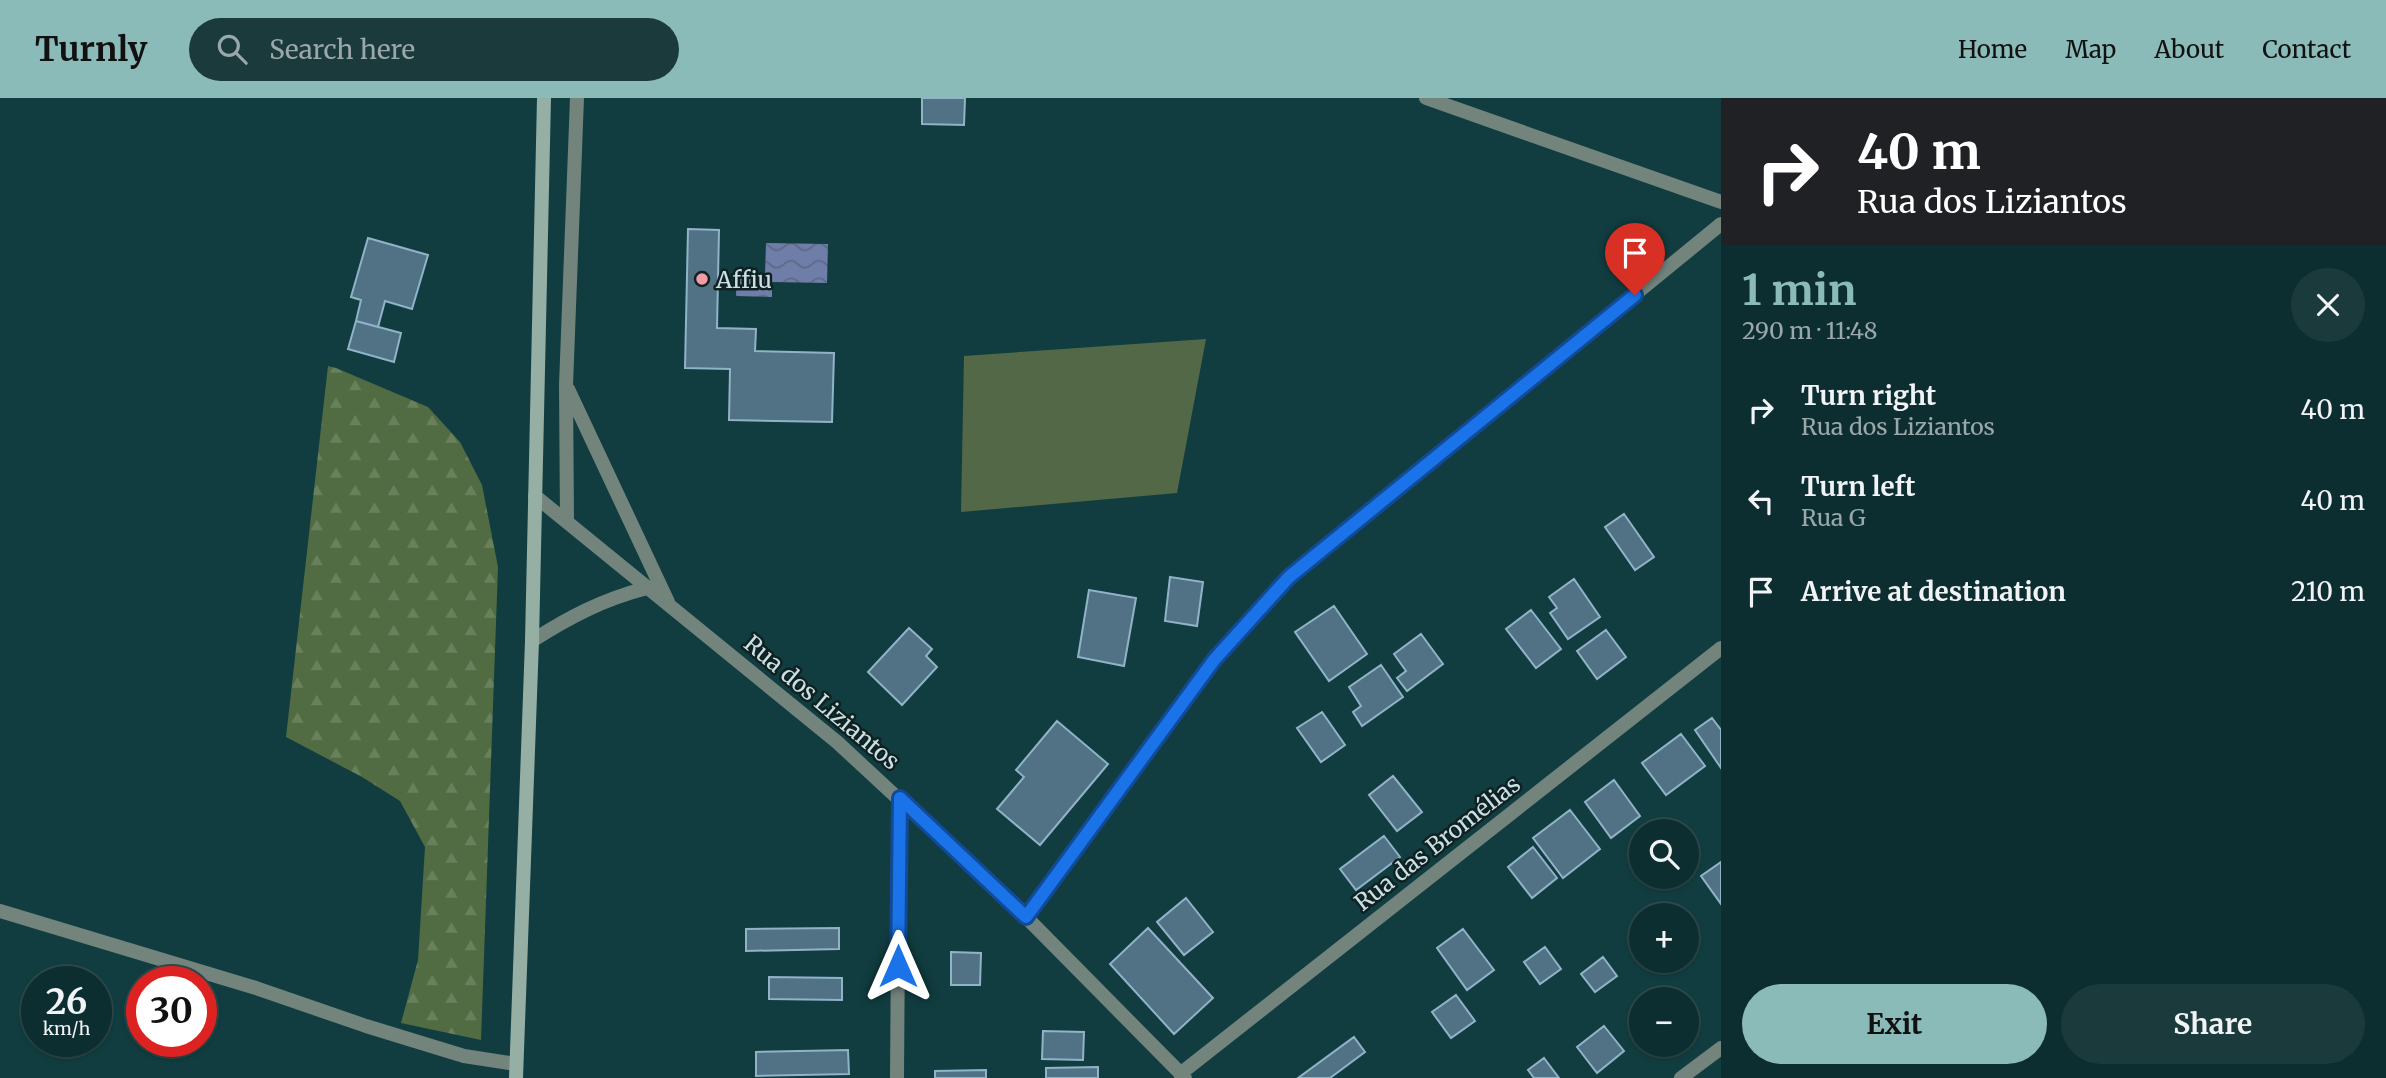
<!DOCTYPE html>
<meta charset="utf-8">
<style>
body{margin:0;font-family:Merriweather,serif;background:#1b3a3c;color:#f1f3f6;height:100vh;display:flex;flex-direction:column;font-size:26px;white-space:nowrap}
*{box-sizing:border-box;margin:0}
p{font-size:23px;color:#9aa8ab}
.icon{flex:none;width:38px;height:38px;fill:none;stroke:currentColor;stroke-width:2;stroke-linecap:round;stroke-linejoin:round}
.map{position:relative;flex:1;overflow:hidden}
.drawer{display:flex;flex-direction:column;background:#0d2e30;width:665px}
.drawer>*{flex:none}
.banner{background:#202124;color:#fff;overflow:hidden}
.controls{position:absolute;left:1629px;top:721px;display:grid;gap:14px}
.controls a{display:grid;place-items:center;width:70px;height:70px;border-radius:50%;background:#0d2e30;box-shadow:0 2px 5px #0004,0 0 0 2px #2d4a4c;font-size:35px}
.speed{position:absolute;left:21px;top:868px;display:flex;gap:14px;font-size:35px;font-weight:700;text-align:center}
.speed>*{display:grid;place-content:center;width:91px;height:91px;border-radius:50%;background:#0d2e30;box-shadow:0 2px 5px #0004,0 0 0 2px #2d4a4c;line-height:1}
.speed small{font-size:18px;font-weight:400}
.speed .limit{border:10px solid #d22;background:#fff;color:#111}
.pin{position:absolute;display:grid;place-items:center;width:60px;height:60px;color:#fff;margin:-72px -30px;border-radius:50% 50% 50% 0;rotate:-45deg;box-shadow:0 0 7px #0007}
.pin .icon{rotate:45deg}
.me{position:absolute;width:77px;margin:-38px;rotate:0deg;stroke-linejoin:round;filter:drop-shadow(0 0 5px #0008)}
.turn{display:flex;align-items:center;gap:24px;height:147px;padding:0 21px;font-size:32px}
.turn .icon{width:91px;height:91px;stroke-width:2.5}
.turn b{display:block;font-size:49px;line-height:60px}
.round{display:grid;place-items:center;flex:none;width:74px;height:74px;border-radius:37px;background:#1b3a3c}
.summary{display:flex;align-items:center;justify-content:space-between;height:119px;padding:0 21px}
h1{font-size:42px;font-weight:700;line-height:52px;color:#8bbbb9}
.action{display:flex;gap:14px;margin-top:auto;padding:14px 21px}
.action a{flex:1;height:80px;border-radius:42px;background:#8bbbb9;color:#111;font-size:28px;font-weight:700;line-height:80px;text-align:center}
.action a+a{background:#1b3a3c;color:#f1f3f6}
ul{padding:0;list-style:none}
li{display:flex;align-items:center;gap:21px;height:91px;padding:0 21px}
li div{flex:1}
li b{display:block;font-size:26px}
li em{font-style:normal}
header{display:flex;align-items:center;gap:42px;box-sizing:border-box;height:98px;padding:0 35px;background:#8bbbb9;color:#111}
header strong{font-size:33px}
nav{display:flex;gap:38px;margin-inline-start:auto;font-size:24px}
.search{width:490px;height:63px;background:#1b3a3c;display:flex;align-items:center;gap:18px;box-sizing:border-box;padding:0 24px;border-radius:38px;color:#9aa8ab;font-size:26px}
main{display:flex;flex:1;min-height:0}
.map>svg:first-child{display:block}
</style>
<header>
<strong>Turnly</strong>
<div class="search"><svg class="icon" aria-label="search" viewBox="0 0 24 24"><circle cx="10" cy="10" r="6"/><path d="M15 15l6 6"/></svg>Search here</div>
<nav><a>Home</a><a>Map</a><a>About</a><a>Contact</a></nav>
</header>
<main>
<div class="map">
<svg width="1721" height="980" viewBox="0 0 1721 980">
<defs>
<pattern id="forest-firs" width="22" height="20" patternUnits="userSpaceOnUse" patternTransform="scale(1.75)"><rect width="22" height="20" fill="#516b42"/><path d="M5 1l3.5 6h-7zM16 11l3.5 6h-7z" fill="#69805d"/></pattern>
<pattern id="water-waves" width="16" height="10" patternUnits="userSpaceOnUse" patternTransform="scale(1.75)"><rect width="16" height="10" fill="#6f7ea9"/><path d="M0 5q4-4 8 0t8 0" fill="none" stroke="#5e6986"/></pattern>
</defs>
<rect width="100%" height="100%" fill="#113d40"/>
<path fill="#526846" d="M1206 241 1177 395 961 414 964 258Z"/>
<path fill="url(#forest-firs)" d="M328 268 336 270 428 309 460 344 482 387 498 469 481 942 401 925 418 862 425 749 400 703 362 679 286 639Z"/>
<path fill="url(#water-waves)" d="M766 145 828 146 827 185 772 184V199L736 198 737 176 765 177Z"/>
<path fill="#517184" stroke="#91b3c8" stroke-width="2" d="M922 0H965L964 27 922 26Z
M688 131 719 132 717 230 756 231 755 253 834 255 832 324 729 322 730 271 685 270Z
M368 140 428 157 412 211 385 203 378 229 356 223 361 202 351 199Z
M356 223 401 235 394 264 348 251Z
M1624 416 1654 459 1635 472 1605 429Z
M1170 479 1203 484 1197 528 1165 523Z
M1574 481 1600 519 1568 541 1550 515 1557 510 1549 499Z
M1089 492 1136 500 1124 568 1078 559Z
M1334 508 1367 556 1329 583 1295 534Z
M1531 512 1561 551 1536 570 1506 531Z
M909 530 932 551 926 558 937 569 902 607 868 574Z
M1606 532 1626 559 1597 581 1577 553Z
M1421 536 1443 566 1407 593 1397 580 1406 573 1394 556Z
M1381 567 1403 599 1362 628 1353 614 1361 608 1349 589Z
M1322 614 1345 647 1321 664 1297 630Z
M1712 620 1721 632V670L1695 632Z
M1057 623 1108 666 1040 747 997 711 1024 679 1016 672Z
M1681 636 1705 668 1666 697 1642 665Z
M1393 678 1422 714 1397 733 1369 697Z
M1614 682 1640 718 1611 740 1585 704Z
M1570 712 1600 751 1563 780 1533 740Z
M1384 738 1400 759 1356 792 1340 771Z
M1533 749 1557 780 1532 800 1508 769Z
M1721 764V806L1701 778Z
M1186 800 1213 834 1184 857 1157 824Z
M839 830V851L746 853V831Z
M1148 830 1213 900 1174 936 1110 866Z
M1463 831 1494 872 1467 892 1437 850Z
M1545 849 1561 871 1540 886 1524 864Z
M951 854 981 855 980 887H951Z
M1603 859 1617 878 1595 894 1581 876Z
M769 879 842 880V902L769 901Z
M1456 897 1475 923 1451 940 1432 914Z
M1604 928 1624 953 1597 975 1577 949Z
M1043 933 1084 934 1083 962 1042 961Z
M1354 939 1365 954 1330 980H1298Z
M848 952 849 976 756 978V954Z
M1544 960 1559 980H1534L1528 972Z
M1098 969V980H1046V970Z
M986 972V980H935V973Z"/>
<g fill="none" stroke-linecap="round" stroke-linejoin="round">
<path stroke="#73847d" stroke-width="14" d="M1426 0 1721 104
M568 291 668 504
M535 398 837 644 1026 819 1185 980
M567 423 566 287 577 0
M532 543C569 519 604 501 647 490
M0 813 256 890 366 928 464 958 516 966
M1026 819 1214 562 1289 479 1721 126
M1180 976 1721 550
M897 980 899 700
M1681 980 1721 950"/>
<path stroke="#95afa4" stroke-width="14" d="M516 980 532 543 544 0"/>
</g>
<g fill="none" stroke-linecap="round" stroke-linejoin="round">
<defs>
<path id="route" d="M898 868 900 700 1026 819 1214 562 1289 479 1635 197"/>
</defs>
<use href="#route" stroke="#114b97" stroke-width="18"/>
<use href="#route" stroke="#1a73e8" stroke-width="12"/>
</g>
<circle fill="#f39aa7" stroke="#0f2122" stroke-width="2.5" cx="702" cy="181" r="7"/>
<g text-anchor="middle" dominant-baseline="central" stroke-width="5" stroke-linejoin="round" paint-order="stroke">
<g font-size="23" fill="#cae0e2" stroke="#0f2122" text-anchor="start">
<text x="716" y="181">Affiu</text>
</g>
<g font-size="23" fill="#cae0e2" stroke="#0f2122">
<text transform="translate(822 604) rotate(40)">Rua dos Liziantos</text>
<text transform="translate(1437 745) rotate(-38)">Rua das Bromélias</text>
</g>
</g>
</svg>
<div class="controls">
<a><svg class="icon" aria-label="search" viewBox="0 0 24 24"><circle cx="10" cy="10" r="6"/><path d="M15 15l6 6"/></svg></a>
<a>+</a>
<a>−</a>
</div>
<div class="speed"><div>26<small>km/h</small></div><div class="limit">30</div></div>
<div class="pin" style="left:1635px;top:197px;background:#d93025"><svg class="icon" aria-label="arrive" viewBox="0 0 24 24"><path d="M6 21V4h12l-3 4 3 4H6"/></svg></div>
<svg class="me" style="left:898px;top:868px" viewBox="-20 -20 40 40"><path d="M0-17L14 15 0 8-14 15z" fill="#1a73e8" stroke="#fff" stroke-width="4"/></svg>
</div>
<section class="drawer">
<div class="banner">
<div class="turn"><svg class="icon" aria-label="right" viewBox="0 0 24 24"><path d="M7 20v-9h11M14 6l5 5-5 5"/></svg><div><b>40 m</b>Rua dos Liziantos</div></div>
</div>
<div class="summary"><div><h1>1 min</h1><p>290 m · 11:48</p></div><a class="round"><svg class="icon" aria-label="close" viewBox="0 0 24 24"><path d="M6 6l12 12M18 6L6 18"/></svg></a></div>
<ul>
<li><svg class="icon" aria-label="right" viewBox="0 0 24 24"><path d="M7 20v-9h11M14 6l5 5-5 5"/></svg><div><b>Turn right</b><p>Rua dos Liziantos</p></div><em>40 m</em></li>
<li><svg class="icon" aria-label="left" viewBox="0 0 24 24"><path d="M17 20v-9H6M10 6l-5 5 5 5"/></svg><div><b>Turn left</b><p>Rua G</p></div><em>40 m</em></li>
<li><svg class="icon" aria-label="arrive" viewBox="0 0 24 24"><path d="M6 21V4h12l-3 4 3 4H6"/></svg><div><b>Arrive at destination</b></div><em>210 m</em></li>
</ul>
<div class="action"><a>Exit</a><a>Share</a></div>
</section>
</main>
